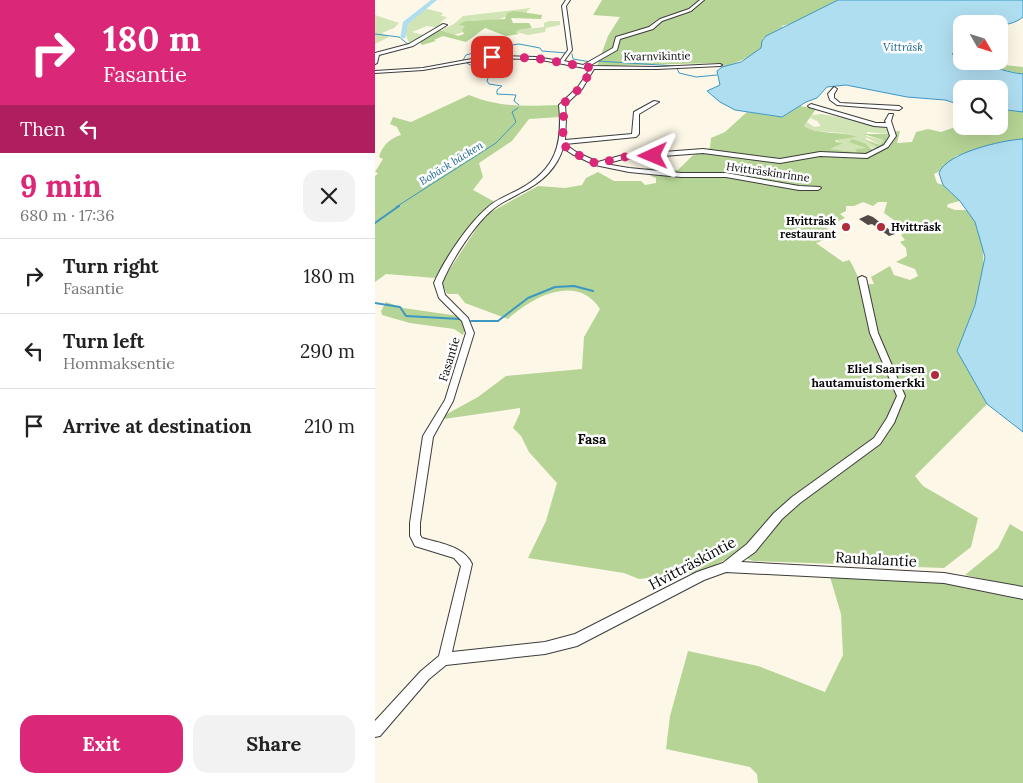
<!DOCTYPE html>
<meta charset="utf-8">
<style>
body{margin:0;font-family:Lora,serif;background:#f2f2f2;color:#222;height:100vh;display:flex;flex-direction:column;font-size:19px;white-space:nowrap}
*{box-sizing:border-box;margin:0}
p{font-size:16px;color:#767676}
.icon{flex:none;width:28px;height:28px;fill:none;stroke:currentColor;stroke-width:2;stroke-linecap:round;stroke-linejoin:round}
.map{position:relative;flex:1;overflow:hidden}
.panel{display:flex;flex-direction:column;background:#fff;width:375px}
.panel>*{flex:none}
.guide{background:#db2777;color:#fff;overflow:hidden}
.needle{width:32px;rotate:129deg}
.buttons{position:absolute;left:578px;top:15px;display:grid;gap:10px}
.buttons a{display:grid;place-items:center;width:55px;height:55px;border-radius:10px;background:#fff;box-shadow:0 5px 20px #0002;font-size:25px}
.pin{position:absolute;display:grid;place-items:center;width:42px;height:42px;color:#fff;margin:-21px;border-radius:10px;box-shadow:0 2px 8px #0006}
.me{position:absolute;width:55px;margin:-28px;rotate:269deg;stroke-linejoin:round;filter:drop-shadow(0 0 4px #0008)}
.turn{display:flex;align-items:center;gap:18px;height:105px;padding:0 20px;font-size:22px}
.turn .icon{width:65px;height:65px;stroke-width:2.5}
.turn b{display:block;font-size:35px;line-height:42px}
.then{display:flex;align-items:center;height:48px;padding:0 20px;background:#0003;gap:10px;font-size:19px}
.round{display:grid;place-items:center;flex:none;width:52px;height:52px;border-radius:15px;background:#f2f2f2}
.head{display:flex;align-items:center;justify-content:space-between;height:85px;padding:0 20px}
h1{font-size:30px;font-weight:800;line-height:38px;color:#db2777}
.button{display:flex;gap:10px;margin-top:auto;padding:10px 20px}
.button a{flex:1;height:58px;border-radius:15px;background:#db2777;color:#fff;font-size:20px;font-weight:800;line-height:58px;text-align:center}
.button a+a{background:#f2f2f2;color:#222}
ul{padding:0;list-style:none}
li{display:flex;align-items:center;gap:15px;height:75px;padding:0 20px;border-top:1px solid #e0e0e0}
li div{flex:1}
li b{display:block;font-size:19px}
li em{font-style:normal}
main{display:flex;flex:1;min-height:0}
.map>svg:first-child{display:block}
</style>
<main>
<section class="panel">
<div class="guide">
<div class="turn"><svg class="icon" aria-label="right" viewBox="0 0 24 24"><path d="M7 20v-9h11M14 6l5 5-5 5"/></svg><div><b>180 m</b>Fasantie</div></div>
<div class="then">Then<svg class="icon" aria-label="left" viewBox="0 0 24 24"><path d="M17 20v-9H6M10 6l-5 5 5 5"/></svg></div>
</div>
<div class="head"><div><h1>9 min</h1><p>680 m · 17:36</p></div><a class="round"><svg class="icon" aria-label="close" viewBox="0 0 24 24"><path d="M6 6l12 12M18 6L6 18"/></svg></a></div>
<ul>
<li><svg class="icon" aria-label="right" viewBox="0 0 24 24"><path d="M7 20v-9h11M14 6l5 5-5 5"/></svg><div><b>Turn right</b><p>Fasantie</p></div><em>180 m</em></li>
<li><svg class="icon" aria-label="left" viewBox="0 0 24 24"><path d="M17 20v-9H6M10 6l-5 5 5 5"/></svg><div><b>Turn left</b><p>Hommaksentie</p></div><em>290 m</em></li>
<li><svg class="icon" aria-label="arrive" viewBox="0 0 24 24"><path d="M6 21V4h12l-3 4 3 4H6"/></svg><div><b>Arrive at destination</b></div><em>210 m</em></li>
</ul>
<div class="button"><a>Exit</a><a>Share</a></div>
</section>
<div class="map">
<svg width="648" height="783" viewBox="0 0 648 783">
<rect width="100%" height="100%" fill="#fdf7e7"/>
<path fill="#d1e4b5" d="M49 8 68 13 66 16 72 17 65 23H70L64 28 52 26 37 32 49 35 34 43 27 26Z
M156 8 152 11V15L139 11C120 28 102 14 84 25L90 26 88 32 79 35 66 30 79 24 88 16Z
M0 15 24 23 19 28 7 33 14 37 0 44Z
M174 21H185V25L171 28 170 32 153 35 141 32 143 30 169 27V23Z
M446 114 481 120 513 129 514 132 513 134 492 132 491 136 510 140 505 145 492 138 490 139 502 147 499 149 491 144 481 143 491 148 483 149V151L480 152 453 149 466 143 460 140 472 137 480 138C465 128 444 136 429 126L432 122 439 127 446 126 442 121 435 118 437 115Z"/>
<path fill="#b6d495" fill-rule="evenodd" d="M227 0H463L419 23 406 26 408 27 388 38 387 48C373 58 362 63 347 67L341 63 222 66 233 36 245 17 218 15Z
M139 11 167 15 166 19 136 18 138 23H154L157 28 143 30 141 32 144 34 131 36 110 28 91 42 68 36 59 40 61 41 47 45 44 41 65 30 83 36 89 34 87 30 90 26 83 25 91 21 130 19 132 13Z
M624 56 630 62 629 65 648 67V74L615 67 603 61H624Z
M94 95C126 108 151 106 184 105L185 117 154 119 137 141 104 163 108 177 98 190 120 202 96 224 60 278 11 274 0 282V176L3 173 0 172 8 159 4 157C7 146 15 138 26 135L22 127 15 124 18 117 36 122Z
M425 106 441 109 429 126C441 135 467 131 482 137L460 140 461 142 468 143 455 149 480 152 482 151 480 149 491 148 474 142 477 139 491 144 498 150 502 147 489 139 505 145 509 140 488 134H513L514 132 525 131 522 143 537 142 541 132 553 129 566 132 586 125 624 126V109L648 112V139L625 142 581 156 565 171 559 174 562 183 568 185 585 201 573 204 572 207 580 210H592C626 252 599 308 582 351L612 404 540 476 548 486 603 518 596 547 569 568 379 561 359 555 327 572 264 579 249 573 153 558 171 521 182 483 154 452 146 436 138 428 145 413V408L69 419 70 415 103 397 131 376 207 369 209 337 225 309C202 273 157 297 133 319L90 303 83 294H72L68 285 69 278 107 220 116 212 163 186 190 188 207 185 211 178 223 172 239 181H266L270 185 281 183V178L276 176 271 168 303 170 317 156 335 148 336 138 350 132 372 112 407 117ZM488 202 498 206 503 202H512L509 213 533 230 526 235 530 240 525 242 531 248 532 256 521 262 540 269 543 276 535 280 519 275 515 266 496 277 499 284C481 286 483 271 474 260L468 262 441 243 460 236 450 226 451 223H459L470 218 465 214 471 211V206H479Z
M11 302 28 308 84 316 91 327 88 335 79 329 35 323 7 315 6 311Z
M635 524 648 532V588L590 575 623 548Z
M455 577 581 583 648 598V783H383L382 774 375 767 291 749 295 716 313 651 383 666 450 692 468 655 466 614Z"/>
<path fill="#b0def1" stroke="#3c97c3" d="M463 0H648V17C633 30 606 24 586 24V48L577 54 586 58V61C608 61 626 72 648 74V112L624 109V89H586V105L570 100 532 97 471 85 452 87 442 98 431 102 407 117 360 110 345 102 332 91 345 85 342 71 347 67 366 62 386 48 387 41 391 36Z
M648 139V432L612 404 582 351 600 305 610 257 600 222 585 201 568 185 564 173C571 153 627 140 648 139Z"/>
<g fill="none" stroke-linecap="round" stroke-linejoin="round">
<path stroke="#3c97c3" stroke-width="1" d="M0 34 24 37 34 45
M117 48 144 44 165 48 167 51 192 53
M197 54 198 59 216 62
M88 60 91 55 111 49
M222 61 300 66
M90 62 114 75 112 81 114 84 127 86 122 90V94L141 95 139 101 144 105
M302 68 304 73 321 77 342 75
M21 207 121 143 141 122 137 112 143 108"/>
<path stroke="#3c97c3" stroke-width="2" d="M0 223 24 206
M0 303 25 307 31 316 85 319
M96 321H123L153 298 180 287 199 286 218 291"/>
<path fill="#b0def1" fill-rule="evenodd" d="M56 0H62L33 24 30 38 25 39 28 22Z"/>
</g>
<path fill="#514a47" d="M493 215 498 217 520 234 514 236 497 224 493 225 484 219Z"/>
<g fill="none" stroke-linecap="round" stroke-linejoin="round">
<defs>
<path id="minor" d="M191 0H195L191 6 197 50 189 61 208 65 238 48 241 37 274 27 285 19 314 9 325 0H329L316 11 287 21 278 29 245 39 242 50 214 66 282 67 345 64 347 65 345 66 282 69H219L207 89 190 105 191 119 190 140 257 134 259 112 279 101 284 102 264 114V134L261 137 190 144 201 152 223 162 248 155 328 149 405 159 445 152 491 154 509 145 515 136 512 127 499 126 434 107 433 106 436 104 501 123H511L510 121 514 114H518L516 121 521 136 513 147 492 158 445 156 405 163 328 153 248 159 230 164 254 168 306 173H351L424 186 445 187 446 188 443 190H424L351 177H306L254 172 220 165 197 154 188 148C182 168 166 183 147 192 137 198 126 202 117 210 99 225 76 261 67 283L70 295 93 318 99 333 78 401 58 437 45 523V535L47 538C64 543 89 546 97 564L77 652 170 642 200 634 322 572 348 563 372 544 399 513 417 497 499 438 512 418 522 396 495 333 483 278 487 276 491 278 503 333 530 396 519 423 505 444 425 503 407 519 380 552 366 562 569 573 648 587V599L569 583 351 572 329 580 202 646 170 654 71 665 54 679 5 736 0 737V721L46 671 64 656 86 566 79 558 40 546 35 536V523L48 436 70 400 91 333 87 321 64 298 59 283C69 260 93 224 112 208 121 199 134 195 145 189 181 169 188 144 184 105L203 87 215 69 161 59 116 58 48 70 0 73V71L48 68 113 56 111 46 100 41 102 39 115 44 118 56 161 57 185 61 193 50 187 6Z
M68 24 72 25 38 46 4 55 2 63 0 64V53L34 44Z
M459 87 462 89 459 94V98L465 103 524 106 527 108 524 110 462 105 455 100 453 94Z"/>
</defs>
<use href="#minor" stroke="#3c3c3c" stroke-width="2"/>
<use href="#minor" fill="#fff" fill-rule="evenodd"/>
</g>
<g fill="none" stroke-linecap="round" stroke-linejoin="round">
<path stroke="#db2777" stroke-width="9" stroke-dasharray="0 16.2" d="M117 57 160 58 218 68 205 88 187 105 189 120 187 144 199 153 222 164 248 157 278 156"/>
</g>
<g fill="#ae2c3c" stroke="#fff" stroke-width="2">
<circle cx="471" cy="227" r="5"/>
<circle cx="506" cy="227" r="5"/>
<circle cx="560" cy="375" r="5"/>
</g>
<g text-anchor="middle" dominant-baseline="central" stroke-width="5" stroke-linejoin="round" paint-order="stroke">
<g font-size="11" font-style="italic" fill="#1d6791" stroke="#fff">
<text x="528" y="47">Vitträsk</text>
<text transform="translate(76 163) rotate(-32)">Bobäck bäcken</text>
</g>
<g font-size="11" fill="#090909" stroke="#fff">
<text transform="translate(282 56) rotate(-1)">Kvarnvikintie</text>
<text transform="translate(393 172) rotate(8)">Hvitträskinrinne</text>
</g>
<g font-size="11" font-weight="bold" fill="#090909" stroke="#fff" text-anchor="end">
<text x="461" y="221">Hvitträsk<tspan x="461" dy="13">restaurant</tspan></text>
<text x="516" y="227" text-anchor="start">Hvitträsk</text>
</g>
<g font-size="12" fill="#090909" stroke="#fff">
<text transform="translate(74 359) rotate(-73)">Fasantie</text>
</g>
<g font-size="12" font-weight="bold" fill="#090909" stroke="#fff" text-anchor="end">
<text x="550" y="368">Eliel Saarisen<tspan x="550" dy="14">hautamuistomerkki</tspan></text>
</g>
<g font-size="14" font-weight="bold" fill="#090909" stroke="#fff">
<text x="217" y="439">Fasa</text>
</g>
<g font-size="15" fill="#090909" stroke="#fff">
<text transform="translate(501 559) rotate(3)">Rauhalantie</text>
<text transform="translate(317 563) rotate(-28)">Hvitträskintie</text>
</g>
</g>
</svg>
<div class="buttons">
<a><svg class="needle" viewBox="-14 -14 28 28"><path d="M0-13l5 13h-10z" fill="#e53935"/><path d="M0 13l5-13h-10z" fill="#767676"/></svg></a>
<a><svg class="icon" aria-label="search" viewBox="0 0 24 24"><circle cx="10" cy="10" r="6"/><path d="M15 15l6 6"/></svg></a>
</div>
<div class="pin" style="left:117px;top:57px;background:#d93025"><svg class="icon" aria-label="arrive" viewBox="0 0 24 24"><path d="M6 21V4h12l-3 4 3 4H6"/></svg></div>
<svg class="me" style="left:278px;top:156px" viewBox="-20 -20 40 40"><path d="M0-17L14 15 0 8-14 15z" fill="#db2777" stroke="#fff" stroke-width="4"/></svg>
</div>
</main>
